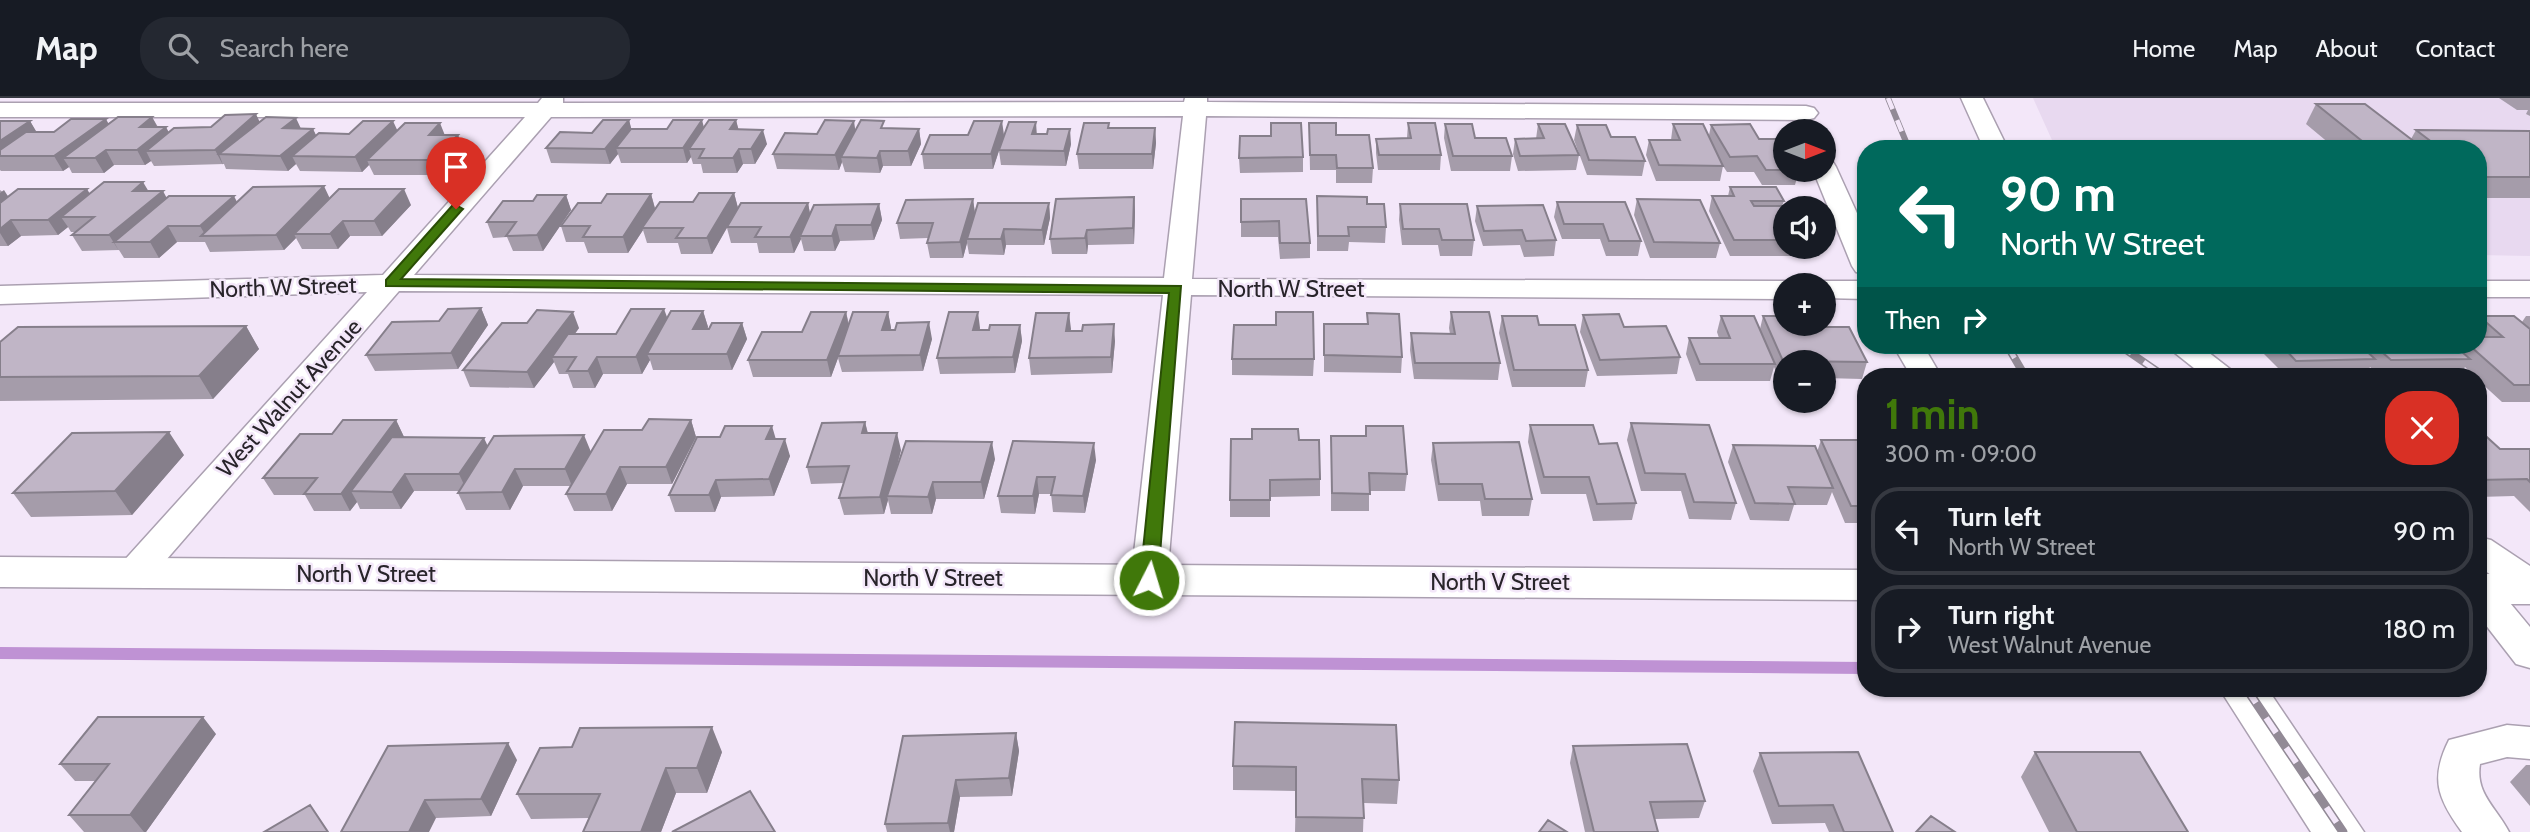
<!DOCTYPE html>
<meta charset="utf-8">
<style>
body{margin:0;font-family:Cabin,sans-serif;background:#242831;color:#f1f3f6;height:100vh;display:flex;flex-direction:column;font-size:26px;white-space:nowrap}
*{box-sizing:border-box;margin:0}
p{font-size:23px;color:#9ea1a6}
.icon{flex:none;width:38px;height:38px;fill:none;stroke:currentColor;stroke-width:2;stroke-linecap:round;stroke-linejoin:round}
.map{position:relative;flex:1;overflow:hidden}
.drawer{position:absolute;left:1857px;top:270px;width:630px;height:329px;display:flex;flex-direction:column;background:#171b24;border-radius:28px;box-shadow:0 2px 5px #0004}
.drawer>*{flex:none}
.hud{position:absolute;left:1857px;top:42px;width:630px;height:214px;border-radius:28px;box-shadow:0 2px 5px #0004;background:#00695c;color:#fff;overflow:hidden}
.needle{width:46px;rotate:90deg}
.fabs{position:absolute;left:1773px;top:21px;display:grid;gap:14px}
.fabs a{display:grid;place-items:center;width:63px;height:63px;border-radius:50%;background:#171b24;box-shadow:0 2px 5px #0004;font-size:35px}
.pin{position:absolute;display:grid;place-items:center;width:60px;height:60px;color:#fff;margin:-72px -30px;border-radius:50% 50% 50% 0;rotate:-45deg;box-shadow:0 0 7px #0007}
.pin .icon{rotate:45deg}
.me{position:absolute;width:77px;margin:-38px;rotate:5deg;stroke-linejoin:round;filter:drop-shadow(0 0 5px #0008)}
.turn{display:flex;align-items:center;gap:24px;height:147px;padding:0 28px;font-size:32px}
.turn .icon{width:91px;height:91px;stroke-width:2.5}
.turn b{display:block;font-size:49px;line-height:60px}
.then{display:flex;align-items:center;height:66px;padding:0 28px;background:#0003;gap:14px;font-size:26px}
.round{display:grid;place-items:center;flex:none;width:74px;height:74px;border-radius:28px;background:#242831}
.head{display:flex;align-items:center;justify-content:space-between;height:119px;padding:0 28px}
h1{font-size:42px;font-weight:800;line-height:52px;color:#40780a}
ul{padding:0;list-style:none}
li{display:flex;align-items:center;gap:21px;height:88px;margin:0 14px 10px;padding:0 14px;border:4px solid #363941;border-radius:28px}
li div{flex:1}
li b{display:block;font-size:26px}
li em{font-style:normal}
header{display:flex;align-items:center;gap:42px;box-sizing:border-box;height:98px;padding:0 35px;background:#171b24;border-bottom:2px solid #363941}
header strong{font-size:33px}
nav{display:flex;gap:38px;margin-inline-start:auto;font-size:24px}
.search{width:490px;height:63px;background:#242831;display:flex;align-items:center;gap:18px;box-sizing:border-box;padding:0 24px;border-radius:28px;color:#9ea1a6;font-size:26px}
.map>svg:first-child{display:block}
</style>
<header>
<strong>Map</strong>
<div class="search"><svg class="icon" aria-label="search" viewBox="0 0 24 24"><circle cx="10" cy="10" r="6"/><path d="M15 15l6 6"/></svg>Search here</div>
<nav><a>Home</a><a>Map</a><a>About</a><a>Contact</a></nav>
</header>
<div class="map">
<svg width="2530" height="734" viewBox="0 0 2530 734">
<rect width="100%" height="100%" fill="#f3e7f9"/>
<path fill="#e8d9f0" d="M2033 0H2530V158L2478 157V51H2056Z"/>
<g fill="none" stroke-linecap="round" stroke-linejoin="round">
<path stroke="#bf92d4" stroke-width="12" d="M0 555 1866 570"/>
<defs>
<path id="street" d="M542 0H563V5L1184 4 1185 0H1207V4L1806 8 1814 10 1818 15 1814 20 1806 22 1206 18 1192 181 1785 183 1796 187H1785V201L1191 197 1167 482 1162 491 1149 495 1136 491 1131 482 1163 197 399 193 147 484 134 488 121 484 116 475 121 466 367 194 0 206V188L383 177 525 19H0V5H538ZM1183 18 1164 180 414 177 551 19Z
M1961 0H1983L2008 51H1984Z
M1824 62 1833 64 1836 69 1866 135V176L1856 174 1852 168 1813 72H1824Z
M1824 183H1866V201L1824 200V187H1813Z
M2478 183H2530V199H2478Z
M1893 247H1923L1941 278H1911Z
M2165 247H2199L2239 278H2204Z
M2478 439 2491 442 2530 468V499L2517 495 2478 468Z
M2478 478 2491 482 2530 529V570L2516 566 2478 517Z
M2507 627 2530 629V661L2507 659 2480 666C2475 696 2497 710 2509 734H2462C2437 700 2430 680 2449 642Z"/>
<path id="secondary" d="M0 459 1866 472V502L0 489Z
M2478 476H2530V506H2478Z
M2219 590H2267L2364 734H2311Z"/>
</defs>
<use href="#street" stroke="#aba0b1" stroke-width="3"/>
<use href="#secondary" stroke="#aba0b1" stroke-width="3"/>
<use href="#street" fill="#fff" fill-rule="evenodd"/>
<use href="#secondary" fill="#fff" fill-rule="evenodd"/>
<defs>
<path id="rail-far2" d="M1888 0 1909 51"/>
<path id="rail-far1" d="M2007 247 2025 278
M2119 247 2164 278"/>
<path id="rail" d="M2246 590 2343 734"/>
</defs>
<use href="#rail-far2" stroke="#928a96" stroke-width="6"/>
<use href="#rail-far1" stroke="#928a96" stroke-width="8"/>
<use href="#rail" stroke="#928a96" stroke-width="9"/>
<use href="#rail-far2" stroke="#f3e7f9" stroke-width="4.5" stroke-dasharray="12" stroke-linecap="butt"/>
<use href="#rail-far1" stroke="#f3e7f9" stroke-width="5" stroke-dasharray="15" stroke-linecap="butt"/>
<use href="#rail" stroke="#f3e7f9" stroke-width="6" stroke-dasharray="18" stroke-linecap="butt"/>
</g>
<path fill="#a59caa" d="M2499 0H2530V18L2526 16 2528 12H2517Z
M2316 6 2411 41 2416 32 2530 33V100H2478V51H2336L2306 26Z
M152 19 158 29 169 34 260 25 301 31H313L316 37 397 33 458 37 463 51 440 77H374L369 67 362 74 300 73 296 66 288 73 226 71 224 66 154 68 151 63 145 67H114L104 75H72L69 69 63 73H1L0 72V23H30L36 34H54L109 27Z
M629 22 631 31 704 29 736 22 738 31 767 46 755 66H743L737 75H703L701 66H693L691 59 687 65H621L618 56 610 66 551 65 546 50Z
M1109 25V30H1155L1156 45 1153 71H1079L1077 56Z
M1309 25 1336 37 1373 70 1372 85H1336V72H1310Z
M1408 25 1441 57 1440 72H1378L1376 55V41L1407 40Z
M1445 26 1512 58 1510 73H1451L1444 40Z
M1538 26 1579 57 1576 72 1518 73 1513 56 1515 41H1536Z
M1673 26 1709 37 1711 27 1759 41 1799 72 1795 87H1762L1754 74H1727L1723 68 1720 83H1656L1646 57 1649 42H1671Z
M1577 27 1611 39 1645 63 1642 78 1587 77 1574 42Z
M886 30 919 31 921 46 911 68H883L880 75 845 74 842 64 839 72 777 71 773 56 817 36Z
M1037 36 1071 46 1066 68 1001 67 999 53 993 71H924L922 56 1004 37Z
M1303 59V74L1240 75 1239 60Z
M1730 89 1784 103 1782 108 1785 110V149H1802L1800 158H1730L1709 113 1712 98H1728Z
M0 92 8 98 148 93 167 100 237 104 330 100 411 107 382 138H350L338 151H302L296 140 284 152 210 154 205 144H177L159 160H124L119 152 82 153 72 137 76 134H71L68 129 58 137 21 138 8 148H0Z
M734 95 738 110 808 105 810 116 879 106 882 122 874 142 840 143 835 153H804L801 141 794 155H759L757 145H731L727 130 712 156H681L678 145H647L643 132 628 155H588L584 144H566L561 128 601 105 651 96 655 110Z
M566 97 571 112 543 153H513L507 139 493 140 487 124 533 103Z
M1317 98 1367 106 1386 129 1385 145 1349 144 1348 153H1317Z
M1134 99 1135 114 1134 146 1088 147 1087 156H1052L1050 141Z
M973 101 975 115 1049 105 1050 120 1044 147H1006L1004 157 969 156 967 145 963 160H930L927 145 928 140 900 141 897 125Z
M1241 101H1306L1310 145V160L1280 161 1278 139H1241Z
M1637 101 1720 145 1716 160H1650L1634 117Z
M1557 104 1641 143 1638 158H1606L1600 141H1562L1554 119Z
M1400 106 1474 142 1472 158H1440L1438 147H1402L1399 122Z
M1477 108 1556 142 1554 158 1524 159 1520 147 1483 148 1475 123Z
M481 210 488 227 458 271 375 273 366 257 439 223Z
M703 213 708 229 707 231 742 225 747 241 732 272H653L650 262 642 276H603L595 290H573L568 276H559L554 264 534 290 470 289 463 272 527 225 579 230 575 236H616L667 220Z
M846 214 849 226 888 214 891 230V232L932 241 923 273 842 274 838 260 831 279H753L748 262 802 234Z
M1451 214 1500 265 1498 282 1414 281 1410 252 1411 235 1450 236 1449 230Z
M1069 215 1070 233 1115 243 1112 275 1031 277 1029 260Z
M1367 215 1402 259 1401 275 1324 274V226H1367Z
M1583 217 1680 259 1677 276 1597 278 1580 234Z
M1502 218 1588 272 1585 289H1512L1499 235Z
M1721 218 1760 231 1763 218 1806 229 1867 264 1862 281 1824 280V264H1785V280H1779L1774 269 1770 283H1696L1686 256 1689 240H1719L1717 234Z
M2479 218 2522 224 2526 218H2530V304H2502L2478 282V278H2474L2465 269 2459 278H2380L2370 269 2365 278H2286L2264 256 2269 247H2478Z
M1020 227 1022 243 1015 275 940 276 937 260 980 230V232H989Z
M246 228 259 251 213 301 0 303V244Z
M1232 261H1314L1313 278 1232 277Z
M396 322 404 339 488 348 591 354 584 365 642 332 691 322 696 339 672 386H627L612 413H574L566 396 571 388H523L510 412H466L458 395 459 393H414L401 411H360L357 404 350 413H314L305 397H274L263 380 332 336Z
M865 324 868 335 901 352 895 376 995 361 984 401H936L932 416H891L888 402 884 416 844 417 839 400 844 385 811 386 807 369Z
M1631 325 1736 405 1731 422 1689 421 1681 393H1641L1627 342Z
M1530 327 1599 346 1636 405 1632 422 1593 423 1586 396H1541L1528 344Z
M1366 328 1407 376 1405 393H1369V413H1331V338H1365Z
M2478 331 2500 351H2530V414L2514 398 2478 399Z
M776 341 790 358 774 398 721 399 715 414H675L669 397Z
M1299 342 1320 381V398L1270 399V419H1230V402Z
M1821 342H1866V425H1845L1832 394 1827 407H1794L1789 423 1750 422 1728 364 1733 347 1817 354Z
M1013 343 1096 362 1085 415 1053 414 1051 396H1039L1035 416 1001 415 998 398Z
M1433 345 1532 401 1529 418H1482L1480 403H1438L1431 362Z
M184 357 132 417 31 419 13 395Z
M1235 624 1399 682 1397 706 1364 705 1363 734H1295L1296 693 1233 692V668Z
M1016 635 1019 653 1012 698 960 699 954 734H887L885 726Z
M216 636 146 734H84L69 717 95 683H75L60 666Z
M1573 648 1705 703 1699 720 1655 721 1658 734H1585L1570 665Z
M722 654 707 695H676L661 734H583L589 720 531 721 517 696Z
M2035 654 2188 734H2049L2021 679Z
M1760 655 1893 734H1829L1825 725 1772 726 1753 673Z
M517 662 491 718 436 720 341 734Z
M2526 667H2530V708L2510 684Z"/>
<path fill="#867f8b" d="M256 16 263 31 219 56 223 67 215 52Z
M152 19 160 34 166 29 174 44 146 53 151 63 145 67 137 52 140 29Z
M296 20 303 35 283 30Z
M106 21 114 36 63 60 69 69 63 73 54 58Z
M629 22 633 37 616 50 618 56 610 66 605 51Z
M702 22 706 37 689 51 691 59 687 65 683 50Z
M736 22 740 37 730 31Z
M30 23 39 38 0 58V43Z
M393 23 400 38 367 62 369 67 362 74 355 59Z
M854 23 856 37 841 59 842 64 839 72 835 57Z
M1002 23 1004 37 993 71 991 56Z
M1036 24 1037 39 1032 36Z
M440 25 446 40 429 37Z
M1155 30 1156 45 1153 71 1152 56Z
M313 31 320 46 292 58 296 66 288 73 280 58Z
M919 31 921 46 911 68 908 53Z
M1070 31 1071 46 1066 68 1064 53Z
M763 32 767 46 755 66 751 51Z
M458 37 463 51 440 77 433 62Z
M739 51 743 66 737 75 733 60Z
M106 52 114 67 104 75 95 60Z
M880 53 883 68 880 75 877 60Z
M143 84 152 99 133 93Z
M324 88 331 103 294 136 296 140 284 152 276 137Z
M87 91 96 106 61 119 68 129 58 137 48 122Z
M404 91 411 107 382 138 374 123Z
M4 92 14 108 0 118V95Z
M163 93 171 108 114 144 119 153 109 137Z
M734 95 738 110 712 156 707 140Z
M651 96 655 111 642 130 643 132 628 155 623 139Z
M566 97 571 112 543 153 537 137Z
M234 98 242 114 206 138 200 128Z
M1134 99 1135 114 1134 146 1133 130Z
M973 101 975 116 967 141V145L963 160 960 144Z
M808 105 811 121 800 138 801 141 794 155 790 139Z
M1049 105 1050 120 1044 147 1042 132Z
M879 106 882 122 874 142 871 127Z
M11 122 21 138 8 148 0 135V131Z
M343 123 350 138 338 151 330 136Z
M836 127 840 143 835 153 832 138Z
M168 128 177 144 159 160 150 144Z
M1004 131 1006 147 1004 157 1001 141Z
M1087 132 1088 147 1087 156 1085 140Z
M481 210 488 227 458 271 451 255Z
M664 211 670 227 647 256 650 262 642 276 636 259Z
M703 213 708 229 698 247 693 231Z
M573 214 579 230 557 259H552L554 264 534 290 527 274Z
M846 214 849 230 838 258V260L831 279 827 262Z
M888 214 891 230 885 248 882 232Z
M978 214 980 230 976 249 973 232Z
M1069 215 1071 231 1068 250 1066 233Z
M929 224 932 241 923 273 920 257Z
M742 225 747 241 732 272 727 256Z
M1114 226 1115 243 1112 275 1111 259Z
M1020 227 1022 243 1015 275 1013 259Z
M246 228 259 251 213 301 199 278Z
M597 259 603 276 595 290 588 273Z
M396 322 404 339 364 394 351 393 357 404 350 413 341 396Z
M691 322 696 339 672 386 666 369Z
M865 324 869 341 862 335Z
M772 328 777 345 766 341Z
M169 334 184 357 132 417 115 393Z
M897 335 901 352 889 398H887L888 402 884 416 880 399Z
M584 337 591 354 572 388 565 371Z
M484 340 492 357 467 393 459 376Z
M785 341 790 358 774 398 769 381Z
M992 344 995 361 984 401 981 384Z
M1094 345 1096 362 1085 415 1083 398Z
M620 369 627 386 612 413 606 396Z
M515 371 523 388 510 412 502 394Z
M405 376 414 393 401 411 392 394Z
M1037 379 1039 396 1035 416 1033 398Z
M716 382 721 399 715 414 709 397Z
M933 384 936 401 932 416 928 399Z
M203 619 216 636 146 734H144L130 717Z
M712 629 722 654 707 695 697 670Z
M1016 635 1019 653 1012 698 1009 680Z
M508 645 517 662 491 718 481 701Z
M666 670 676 695 661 734H641Z
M956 682 960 699 954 734H950L948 725Z
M425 702 436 720 429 734H409Z"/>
<path fill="#c0b5c6" stroke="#867f8b" stroke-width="2" d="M2316 6H2365L2424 51H2372Z
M256 16 215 52 146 53 174 30 211 29 225 17Z
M118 19H152L140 29H166L137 52H106L95 60H63Z
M266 19 296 20 283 30 313 31 280 58 219 56Z
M71 21H106L54 58H0V52L26 34H54Z
M603 22H629L605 51 546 50 560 34 592 35Z
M673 22H702L683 50H616L631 31H667Z
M709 22H736L730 31 763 32 751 51H739L733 60H699L704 51H689Z
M825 22 854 23 835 57 773 56 785 35 817 36Z
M861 22 884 23 881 30 919 31 908 53H880L877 60 841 59Z
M0 23H30L0 43Z
M363 23H393L355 59 292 58 319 35 349 36Z
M974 23H1002L991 56H922L930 37H968Z
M1009 24H1036L1032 36H1047L1048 31H1070L1064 53 999 52Z
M405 25H440L429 37H458L433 62H367Z
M1084 25H1109L1108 30H1155L1152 56H1077Z
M1271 25H1301L1303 59 1239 60 1240 38H1271Z
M1309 25H1336V37H1369L1373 70H1337L1336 57H1310Z
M1408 25H1435L1441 57H1379L1376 41 1411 40Z
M1445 26H1472L1475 40H1506L1512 58H1453Z
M1538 26H1565L1579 57 1520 58 1515 41 1544 40Z
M1673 26H1703L1723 68 1659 67 1649 42H1680Z
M1750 26 1759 41H1778L1785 51V72H1766L1757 58 1730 59 1711 27Z
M1577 27H1606L1611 39H1635L1645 63 1589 62Z
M2416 32 2530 33V79H2478V51H2441Z
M104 84H143L133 93H163L109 137H72L94 119H61Z
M324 88 276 137 201 138 253 89Z
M1730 89H1776L1784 103H1751L1754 108H1785L1786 110H1785V142H1734L1712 98H1734Z
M18 91H87L48 122H11L0 131V105Z
M339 91H404L374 123H343L330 136H294Z
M699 95H734L707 140H676L683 130H642L660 104H693Z
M607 96H651L623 139H583L590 128H561L578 105H601Z
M537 97H566L537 137 506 138 516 124H487L503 103H533Z
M169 98H234L200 128H168L150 144H114Z
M1317 98 1367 99V106H1384L1386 129H1348L1349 138H1318Z
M1134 99 1133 130 1087 132 1085 140 1050 141 1056 101Z
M973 101 960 144 927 145 933 125H897L906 102Z
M1241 101H1306L1310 145H1280L1279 123 1241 124Z
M1637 101 1700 102 1720 145 1654 144Z
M1557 104H1625L1641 143H1609L1603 126H1564Z
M741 105H808L790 139H755L761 129H727Z
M978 105H1049L1042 132 1004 131 1001 141H967Z
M879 106 871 127H836L832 138H800L814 107Z
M1400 106H1467L1474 142H1442L1439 131H1403Z
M1543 107 1556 142 1526 143 1522 132 1484 133 1477 108Z
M481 210 451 255 366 257 392 224 439 223 448 211Z
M631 211H664L636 259H597L588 273H567L576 259H552L568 236H616Z
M537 212 573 214 527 274 463 272 502 225H527Z
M671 213H703L693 231H709L712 225H742L727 256H647Z
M811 214H846L827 262H748L762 234H802Z
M853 214H888L882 232H895L897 225 929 224 920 257 838 258Z
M949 214H978L973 232H989L990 227H1020L1013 259 937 260Z
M1276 214H1313L1314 261H1232L1234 227H1276Z
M1451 214H1489L1500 265H1415L1411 235 1455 236Z
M1036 215H1069L1066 233H1082L1083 227 1114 226 1111 259 1029 260Z
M1367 215 1399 216 1402 259 1324 257V226H1368Z
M1619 216 1624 229 1666 228 1680 259 1600 262 1583 217Z
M1502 218H1537L1539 227H1575L1588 272H1514Z
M1721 218H1754L1775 266H1700L1689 240H1730Z
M1763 218H1785V226H1805L1806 229H1849L1867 264 1783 263Z
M2479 218H2514L2530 231V287H2514L2469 247H2478V239H2503Z
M246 228 199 278 0 279V244L18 229Z
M2281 247H2360L2375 261 2296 263Z
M2374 247H2454L2470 261 2391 262Z
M649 321 691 322 666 369H620L606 396H566L604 332H642Z
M343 322H396L341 396H304L317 380H263L300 336H332Z
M865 324 862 335H897L880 399 839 400 849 368 807 369 822 325Z
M1631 325 1709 327 1736 405 1694 404 1685 376 1645 375Z
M1530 327H1593L1599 346 1617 345 1636 405 1597 406 1589 379H1544Z
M725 328H772L766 341H785L769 381 716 382 709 397H669L697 339H720Z
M1366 328H1403L1407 376 1369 375 1370 396 1332 395 1331 338H1366Z
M1252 331H1298L1299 342H1319L1320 381 1270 382V402H1230L1231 341H1252Z
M2478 331 2500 351H2530V384L2527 381 2478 382Z
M169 334 115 393 13 395 72 335Z
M584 337 565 371H515L502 394 458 395 494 338Z
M392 339 484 340 459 376H405L392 394 351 393Z
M1821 342H1866V408H1851Z
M906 343 992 344 981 384H933L928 399 887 398Z
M1013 343 1094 345 1083 398 1051 397 1055 379H1037L1033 398H998Z
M1519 344 1532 401H1485L1482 386H1439L1433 345Z
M1733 347 1815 348 1833 390 1788 389 1795 406 1755 405Z
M98 619H203L130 717H69L109 666H60Z
M1235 624 1396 627 1399 682 1362 681 1364 720 1296 719V669L1233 668Z
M712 629 697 670H666L641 734H583L600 696H517L540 650 572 649 580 630Z
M1016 635 1009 680 956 682 948 725 885 726 903 638Z
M508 645 481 701 425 702 409 734H341L388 648Z
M1687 646 1705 703 1650 704 1658 734H1594L1573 648Z
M1858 654 1893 734H1844L1833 707 1779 708 1760 655Z
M2035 654H2140L2188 734H2077Z
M750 693 775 734H672Z
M310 707 328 734H264Z
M1931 718 1955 734H1916Z
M1548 722 1567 734H1539Z"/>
<path fill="#40780a" stroke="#2a4e06" stroke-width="2" d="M456 107 463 111 461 113 401 181 1181 188 1158 482 1149 488 1140 482 1169 195 386 188V182L452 108Z"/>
<g text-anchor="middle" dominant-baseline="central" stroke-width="5" stroke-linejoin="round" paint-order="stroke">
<g font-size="23" fill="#28242a" stroke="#f3e7f9">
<text transform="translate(283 189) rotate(-2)">North W Street</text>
<text x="1291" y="191">North W Street</text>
<text transform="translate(289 300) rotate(-48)">West Walnut Avenue</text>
<text x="366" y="476">North V Street</text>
<text x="933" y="480">North V Street</text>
<text x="1500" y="484">North V Street</text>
</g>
</g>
</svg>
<div class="fabs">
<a><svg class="needle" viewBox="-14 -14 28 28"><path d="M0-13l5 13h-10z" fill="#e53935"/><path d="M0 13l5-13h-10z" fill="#9ea1a6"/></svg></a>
<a><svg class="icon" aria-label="sound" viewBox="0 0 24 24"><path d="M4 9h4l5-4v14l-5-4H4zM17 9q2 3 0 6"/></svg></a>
<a>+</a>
<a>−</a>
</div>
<div class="pin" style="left:456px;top:111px;background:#d93025"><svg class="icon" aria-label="arrive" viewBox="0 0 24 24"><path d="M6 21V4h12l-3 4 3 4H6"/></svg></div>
<svg class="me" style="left:1149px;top:482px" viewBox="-20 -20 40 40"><circle r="17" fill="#40780a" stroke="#fff" stroke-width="3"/><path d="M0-11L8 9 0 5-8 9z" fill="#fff"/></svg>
<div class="hud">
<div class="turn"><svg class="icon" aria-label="left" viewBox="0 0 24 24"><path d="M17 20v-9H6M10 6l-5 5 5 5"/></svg><div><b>90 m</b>North W Street</div></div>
<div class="then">Then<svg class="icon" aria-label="right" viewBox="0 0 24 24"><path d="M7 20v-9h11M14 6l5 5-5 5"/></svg></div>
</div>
<section class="drawer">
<div class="head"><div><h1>1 min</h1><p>300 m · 09:00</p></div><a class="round" style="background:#d93025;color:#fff"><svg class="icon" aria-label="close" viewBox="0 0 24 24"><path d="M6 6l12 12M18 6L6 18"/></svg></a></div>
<ul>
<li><svg class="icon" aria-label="left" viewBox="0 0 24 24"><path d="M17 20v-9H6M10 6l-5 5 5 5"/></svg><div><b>Turn left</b><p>North W Street</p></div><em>90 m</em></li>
<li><svg class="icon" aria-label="right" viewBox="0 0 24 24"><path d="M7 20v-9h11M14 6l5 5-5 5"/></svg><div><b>Turn right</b><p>West Walnut Avenue</p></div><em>180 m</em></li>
</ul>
</section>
</div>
